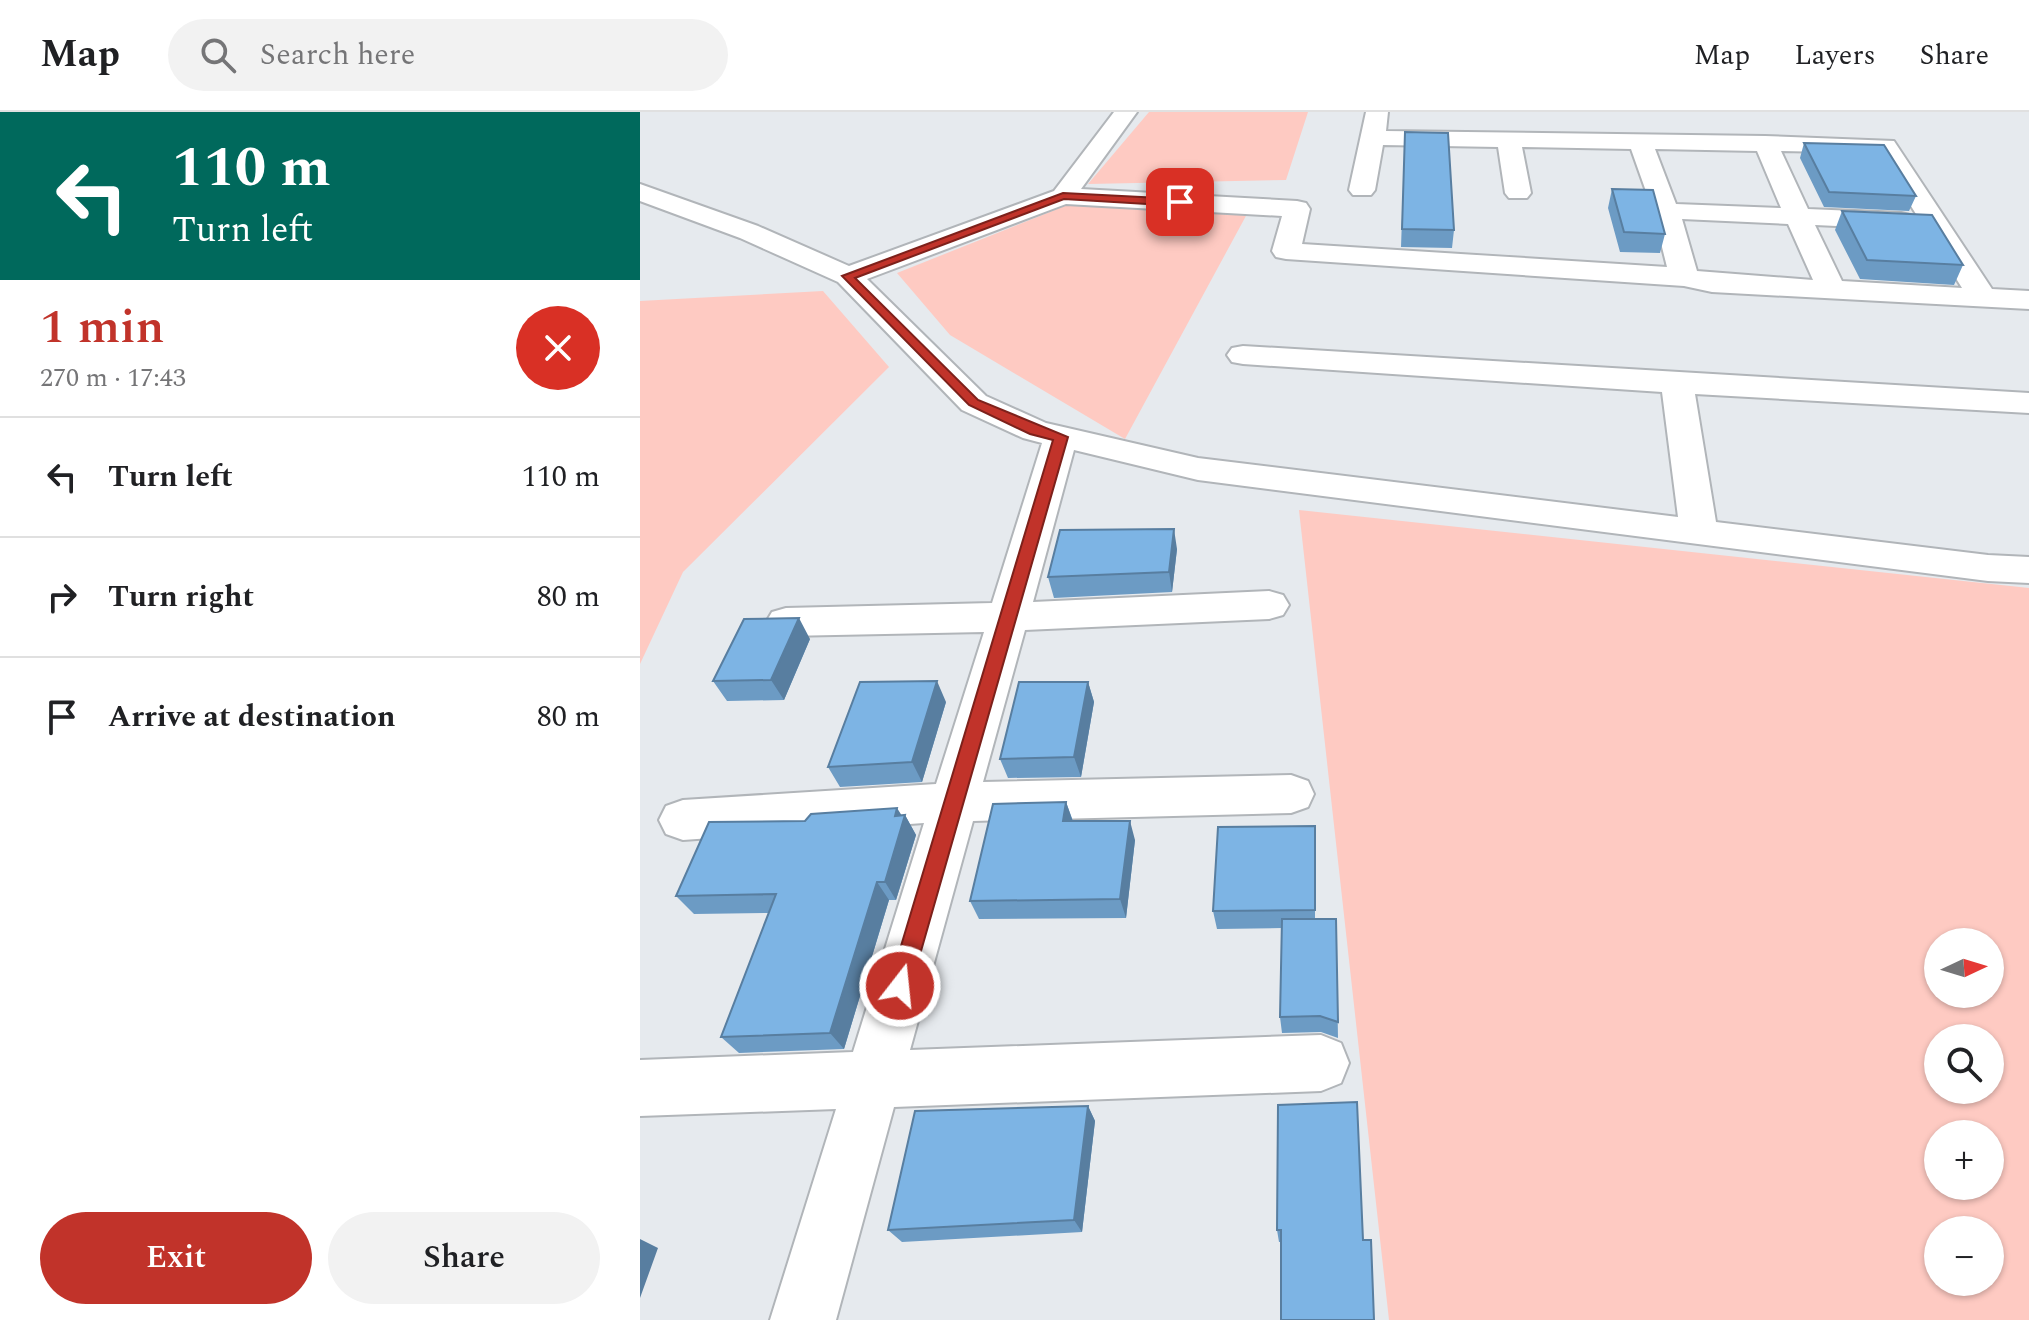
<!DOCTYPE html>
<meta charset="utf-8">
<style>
body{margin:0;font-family:Spectral,serif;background:#f2f2f2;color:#202124;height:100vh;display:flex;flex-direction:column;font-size:30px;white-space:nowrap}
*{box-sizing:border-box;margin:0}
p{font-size:26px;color:#757577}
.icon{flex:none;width:44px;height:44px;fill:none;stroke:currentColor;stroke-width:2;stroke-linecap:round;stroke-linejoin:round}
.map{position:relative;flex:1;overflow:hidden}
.sheet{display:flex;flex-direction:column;background:#fff;width:640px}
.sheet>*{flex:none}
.banner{background:#00695c;color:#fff;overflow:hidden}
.needle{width:52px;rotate:86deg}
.controls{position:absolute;left:1284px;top:816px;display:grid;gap:16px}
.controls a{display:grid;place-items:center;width:80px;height:80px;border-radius:50%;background:#fff;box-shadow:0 2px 6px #0004;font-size:40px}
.pin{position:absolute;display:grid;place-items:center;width:68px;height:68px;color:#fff;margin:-34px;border-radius:16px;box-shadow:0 4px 12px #0006}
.me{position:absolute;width:88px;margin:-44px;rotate:16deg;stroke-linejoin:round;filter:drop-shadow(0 0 6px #0008)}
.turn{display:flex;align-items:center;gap:28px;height:168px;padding:0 40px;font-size:36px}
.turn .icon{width:104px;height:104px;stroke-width:2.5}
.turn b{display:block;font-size:56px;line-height:68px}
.round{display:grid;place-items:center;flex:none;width:84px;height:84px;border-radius:42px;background:#f2f2f2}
.summary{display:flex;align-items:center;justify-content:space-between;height:136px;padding:0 40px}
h1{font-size:48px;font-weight:600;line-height:60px;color:#c1332a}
.button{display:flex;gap:16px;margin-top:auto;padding:16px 40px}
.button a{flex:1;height:92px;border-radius:48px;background:#c1332a;color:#fff;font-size:32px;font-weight:600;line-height:92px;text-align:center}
.button a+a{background:#f2f2f2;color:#202124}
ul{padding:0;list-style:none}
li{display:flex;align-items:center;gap:24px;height:120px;padding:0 40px;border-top:2px solid #e0e0e0}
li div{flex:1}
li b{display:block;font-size:30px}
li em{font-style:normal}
header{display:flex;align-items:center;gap:48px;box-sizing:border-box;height:112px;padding:0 40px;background:#fff;border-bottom:2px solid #e0e0e0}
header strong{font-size:38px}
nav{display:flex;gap:44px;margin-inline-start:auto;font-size:28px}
.search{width:560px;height:72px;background:#f2f2f2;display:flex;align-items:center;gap:20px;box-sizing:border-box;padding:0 28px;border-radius:44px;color:#757577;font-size:30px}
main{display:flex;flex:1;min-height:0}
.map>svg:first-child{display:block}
</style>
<header>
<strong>Map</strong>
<div class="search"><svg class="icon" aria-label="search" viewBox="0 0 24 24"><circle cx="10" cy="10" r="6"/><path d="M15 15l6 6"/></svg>Search here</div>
<nav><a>Map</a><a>Layers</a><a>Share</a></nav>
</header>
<main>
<section class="sheet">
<div class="banner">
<div class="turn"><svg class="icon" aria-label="left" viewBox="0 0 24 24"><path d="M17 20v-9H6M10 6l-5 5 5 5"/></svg><div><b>110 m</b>Turn left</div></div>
</div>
<div class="summary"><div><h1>1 min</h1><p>270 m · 17:43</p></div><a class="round" style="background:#d93025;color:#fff"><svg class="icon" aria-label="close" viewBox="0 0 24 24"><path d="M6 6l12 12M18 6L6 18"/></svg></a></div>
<ul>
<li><svg class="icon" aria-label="left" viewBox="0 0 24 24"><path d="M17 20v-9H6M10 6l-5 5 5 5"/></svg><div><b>Turn left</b></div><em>110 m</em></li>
<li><svg class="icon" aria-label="right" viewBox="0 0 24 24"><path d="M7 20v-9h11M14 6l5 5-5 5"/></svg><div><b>Turn right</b></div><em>80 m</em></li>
<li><svg class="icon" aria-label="arrive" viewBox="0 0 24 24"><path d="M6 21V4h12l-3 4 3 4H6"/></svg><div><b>Arrive at destination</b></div><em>80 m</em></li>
</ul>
<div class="button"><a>Exit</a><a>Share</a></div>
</section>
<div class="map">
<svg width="1389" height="1208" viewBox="0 0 1389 1208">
<rect width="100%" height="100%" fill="#e6eaee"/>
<path fill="#fecac2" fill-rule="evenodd" d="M509 0H668L646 68 448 72Z
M430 92 607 102 485 327 310 223 257 161Z
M183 179 249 255 43 460 0 552V189Z
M659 398 1389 476V1208H749ZM1350 830V882H1298V830ZM1350 926V978H1298V926ZM1298 1022H1350V1074H1298ZM1298 1118H1350V1170H1298Z"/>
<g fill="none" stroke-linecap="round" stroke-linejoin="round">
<defs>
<path id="minor" d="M474 0H497L441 77 657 89 666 91 670 97 662 132 1027 155 1013 99 991 37 882 35 891 81 887 86H869L865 81 858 35 743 33 735 78 731 83H713L709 78 726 0H748L746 19 1125 24 1254 29 1352 177 1389 179V197L1072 180 1044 174 646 147 636 145 632 139 642 104 426 92 227 167 346 284 406 311 558 346 1038 405 1022 280 603 252 592 250 587 243 592 236 603 234 1389 281V301L1055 282 1076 410 1348 443 1389 445V471L1348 469 558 368 434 338 393 490 629 479 643 483 649 493 643 503 629 507 385 518 343 670 651 663 668 669 674 682 668 695 651 701 333 709 270 938 681 923 701 931 709 951 701 971 681 979 254 995 196 1208H130L196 997 0 1004V948L213 940 284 711 43 728 26 722 19 708 26 694 43 688 296 672 344 520 146 524 132 520 126 510 132 500 146 496 352 491 402 331 383 326 322 298 198 170 100 126 0 89V72L118 114 209 154 414 79ZM1015 37 1117 39 1141 96 1036 92ZM1141 39 1238 41 1322 176 1202 169 1175 113 1261 117 1270 115 1274 109 1270 103 1261 101 1168 97ZM1042 107 1148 112 1173 168 1057 159Z"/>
</defs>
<use href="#minor" stroke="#b1b5b9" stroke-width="4"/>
<use href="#minor" fill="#fff" fill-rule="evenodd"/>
</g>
<path fill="#6c9bc4" d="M765 20 814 118 812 136 761 135Z
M1164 31 1276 84 1269 99 1184 95 1160 46Z
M972 77 1025 122 1020 141 980 140 968 96Z
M1202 99 1323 153 1314 173 1220 167 1195 118Z
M537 437 532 480 414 486 408 465Z
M170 527 144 588 87 589 73 569Z
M448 570 454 590 441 665 368 666 360 647Z
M306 590 282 670 200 675 188 655Z
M426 690 433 709 495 728 486 806 339 807 330 789Z
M265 703 276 723 256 788H249L204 937 99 941 81 925 129 801 54 802 36 784 165 709Z
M675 714V807H696L698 926 681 920 642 921 640 905 642 816 577 817 573 799Z
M638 993 641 1130H639L637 1118Z
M448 994 455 1009 442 1120 262 1130 248 1118Z"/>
<path fill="#587ea0" d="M534 417 537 437 532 480 529 460Z
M159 506 170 527 144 588 131 568Z
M297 569 306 590 282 670 272 650Z
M448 570 454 590 441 665 434 645Z
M426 690 433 710 423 709Z
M257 696 264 707 265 703 276 723 256 788 245 770 255 704Z
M490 709 495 728 486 806 480 787Z
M237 770 249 788 204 937 190 921Z
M448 994 455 1009 442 1120 434 1108Z
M0 1127 18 1136 0 1186Z"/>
<path fill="#7db4e4" stroke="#587ea0" stroke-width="2" d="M765 20 808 21 814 118 762 117Z
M1164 31 1244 33 1276 84 1189 80Z
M972 77 1013 78 1025 122 984 120Z
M1202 99 1292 103 1323 153 1227 148Z
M534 417 529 460 408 465 420 418Z
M159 506 131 568 73 569 104 507Z
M297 569 272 650 188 655 220 570Z
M379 570H448L434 645 360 647Z
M426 690 423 709H490L480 787 330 789 353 692Z
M257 696 255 704 265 703 245 770H237L190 921 81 925 136 782 36 784 69 710 165 709 171 702Z
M675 714V798L573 799 578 715Z
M642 807H696L698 910 680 904 640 905Z
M717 990 723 1128H731L734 1208H641V1118H637L638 993Z
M448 994 434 1108 248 1118 275 999Z"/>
<path fill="#c1332a" stroke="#7d211b" stroke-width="2" d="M423 81 540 87 545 90 540 94 424 87 215 166 338 288 428 325 271 874 268 881 260 884 252 881 249 874 413 328 390 322 329 293 202 164Z"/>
</svg>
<div class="controls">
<a><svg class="needle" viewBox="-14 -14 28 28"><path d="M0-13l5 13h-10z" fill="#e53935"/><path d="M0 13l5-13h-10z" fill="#757577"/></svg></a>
<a><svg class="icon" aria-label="search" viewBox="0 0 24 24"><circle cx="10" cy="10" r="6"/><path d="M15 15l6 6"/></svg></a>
<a>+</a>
<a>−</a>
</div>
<div class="pin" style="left:540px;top:90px;background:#d93025"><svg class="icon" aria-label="arrive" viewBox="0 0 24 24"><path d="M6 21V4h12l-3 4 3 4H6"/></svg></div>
<svg class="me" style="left:260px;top:874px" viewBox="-20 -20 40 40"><circle r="17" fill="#c1332a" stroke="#fff" stroke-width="3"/><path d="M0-11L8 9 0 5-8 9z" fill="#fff"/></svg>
</div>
</main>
